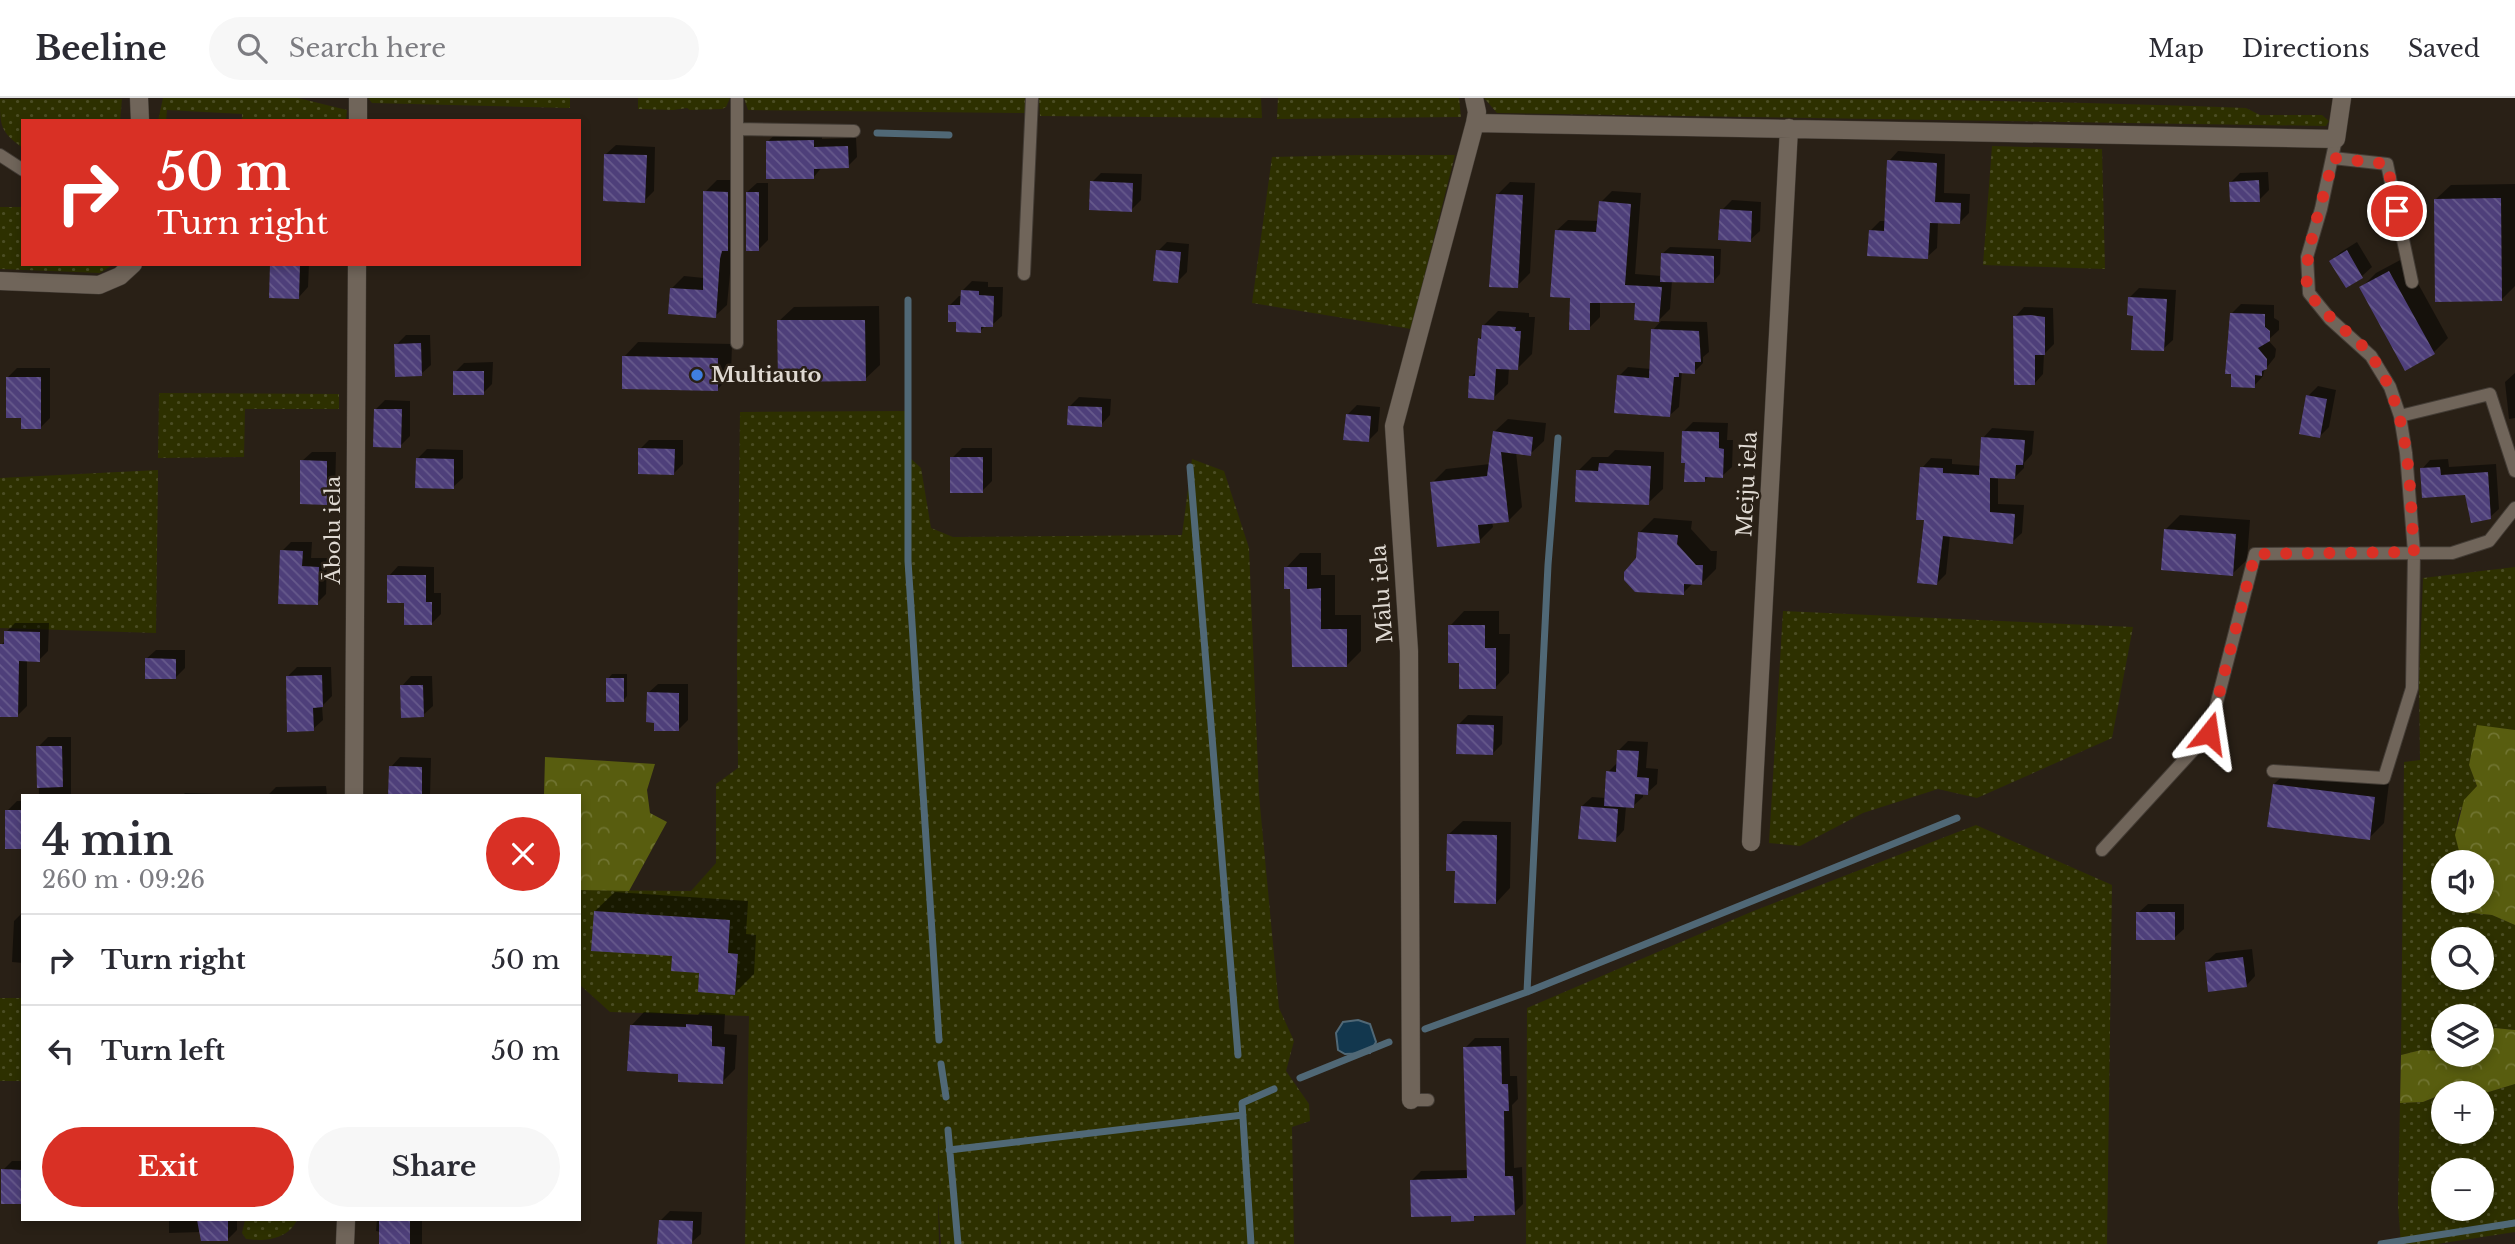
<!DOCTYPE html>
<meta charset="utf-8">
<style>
body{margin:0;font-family:"Libre Baskerville",serif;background:#f7f7f7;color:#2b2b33;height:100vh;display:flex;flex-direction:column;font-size:26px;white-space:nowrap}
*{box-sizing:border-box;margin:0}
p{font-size:23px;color:#7c7c81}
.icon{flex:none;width:38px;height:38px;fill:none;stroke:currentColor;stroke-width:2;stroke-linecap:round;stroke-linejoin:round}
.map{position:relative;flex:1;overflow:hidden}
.details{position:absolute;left:21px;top:696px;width:560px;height:427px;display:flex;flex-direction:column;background:#fff;border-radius:0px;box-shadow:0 4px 10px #0003}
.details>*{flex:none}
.hud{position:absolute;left:21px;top:21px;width:560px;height:147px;border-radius:0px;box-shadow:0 4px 10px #0003;background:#d93025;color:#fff;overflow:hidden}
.fabs{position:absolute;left:2431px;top:752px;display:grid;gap:14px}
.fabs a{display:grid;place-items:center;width:63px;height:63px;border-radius:50%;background:#fff;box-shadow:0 4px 10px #0003;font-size:35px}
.pin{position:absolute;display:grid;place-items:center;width:60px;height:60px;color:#fff;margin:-30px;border:4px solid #fff;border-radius:50%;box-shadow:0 2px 7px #0007}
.me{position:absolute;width:77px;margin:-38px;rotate:15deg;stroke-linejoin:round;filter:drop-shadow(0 0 5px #0008)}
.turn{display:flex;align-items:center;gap:24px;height:147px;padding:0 21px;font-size:32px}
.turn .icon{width:91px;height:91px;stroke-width:2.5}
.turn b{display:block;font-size:49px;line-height:60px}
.round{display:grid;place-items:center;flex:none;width:74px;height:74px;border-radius:37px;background:#f7f7f7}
.overview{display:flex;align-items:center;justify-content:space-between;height:119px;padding:0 21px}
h1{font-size:42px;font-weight:700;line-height:52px}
.action{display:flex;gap:14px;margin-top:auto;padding:14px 21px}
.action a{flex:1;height:80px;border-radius:42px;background:#d93025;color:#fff;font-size:28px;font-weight:700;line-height:80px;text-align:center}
.action a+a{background:#f7f7f7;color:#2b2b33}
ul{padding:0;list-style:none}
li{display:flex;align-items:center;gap:21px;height:91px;padding:0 21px;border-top:2px solid #e1e1e2}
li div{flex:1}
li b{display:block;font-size:26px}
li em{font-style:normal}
header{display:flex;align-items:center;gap:42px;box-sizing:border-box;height:98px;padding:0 35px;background:#fff;border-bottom:2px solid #e1e1e2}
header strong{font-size:33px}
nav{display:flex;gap:38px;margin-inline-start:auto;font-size:24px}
.search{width:490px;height:63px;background:#f7f7f7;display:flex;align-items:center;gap:18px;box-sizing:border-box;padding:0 24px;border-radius:38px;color:#7c7c81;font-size:26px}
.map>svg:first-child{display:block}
</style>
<header>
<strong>Beeline</strong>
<div class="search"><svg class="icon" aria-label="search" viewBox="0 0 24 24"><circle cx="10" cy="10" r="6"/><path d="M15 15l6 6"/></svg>Search here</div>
<nav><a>Map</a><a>Directions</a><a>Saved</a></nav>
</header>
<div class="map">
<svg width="2515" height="1146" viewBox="0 0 2515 1146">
<defs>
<pattern id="grass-dots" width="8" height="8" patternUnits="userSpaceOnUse" patternTransform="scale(1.75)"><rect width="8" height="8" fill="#2d3000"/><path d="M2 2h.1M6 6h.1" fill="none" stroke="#4b4d24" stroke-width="1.8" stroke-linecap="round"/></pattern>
<pattern id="forest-crowns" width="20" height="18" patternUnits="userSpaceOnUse" patternTransform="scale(1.75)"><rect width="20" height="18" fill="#585d0f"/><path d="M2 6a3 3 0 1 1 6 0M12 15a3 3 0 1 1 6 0" fill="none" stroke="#707431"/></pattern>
<pattern id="building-back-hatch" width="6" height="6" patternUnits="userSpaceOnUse" patternTransform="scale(1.75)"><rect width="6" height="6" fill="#4e3f7a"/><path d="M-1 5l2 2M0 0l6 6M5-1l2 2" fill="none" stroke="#675a8c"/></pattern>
</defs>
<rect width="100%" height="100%" fill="#292016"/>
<path fill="url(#grass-dots)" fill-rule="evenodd" d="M163 0H298L347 12 346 23H242V16L167 12 166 23H158Z
M368 0H570V10L372 5Z
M638 0H730L726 9 722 11 690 12 687 10 673 12 638 11Z
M744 0H1026L1027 15 748 12Z
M1039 0H1261L1262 20 1040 18Z
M1278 0H1459L1461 19 1277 21Z
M1484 0C1738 0 1992 0 2246 10L2260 17H2322L2329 23 2326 28 1497 15Z
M0 1H122L120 23H23V50C0 34 0 27 0 1Z
M1992 48 2102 51 2105 171 1983 167Z
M1360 57H1455L1411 231 1252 205 1272 59Z
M0 109H23V166H114L100 175 0 171Z
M159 295 339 296V311H245L244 359 158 360Z
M908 313V358L921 370 931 430 953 439 1182 437 1192 361 1224 373 1249 450 1259 697 1279 910 1294 943 1286 973 1309 1006 1310 1023 1292 1029 1294 1146H941L938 1103 939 1146H745L749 918 610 914 579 886V792L691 793 716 765V686L738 670 737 564 740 314Z
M158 372 156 535 0 530V380Z
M2515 469V632L2478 628 2469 667 2477 688C2455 712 2453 730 2461 761L2460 765H2443V803H2452V813L2492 817 2515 827V932L2495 930 2482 936V919H2443V953L2421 952 2401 957 2404 664 2420 662 2419 585 2423 480ZM2443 842H2482V880H2443Z
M1783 513 2133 529 2112 640 1977 700 1938 691 1863 715 1800 748 1769 745Z
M1976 727 2112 787 2107 1146H1526L1527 910 1751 814Z
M0 900H23V983H0Z
M2515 986V1134L2437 1146H2401L2398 1108 2400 1005 2423 1004 2443 997V1034H2482V996ZM2443 1073H2482V1111H2443Z
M245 1122H297C288 1141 266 1144 246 1141L242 1135Z"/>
<path fill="url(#forest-crowns)" d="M2477 627 2515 632V827L2492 817 2451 813 2452 803H2482V765H2460L2461 761 2455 737 2464 702 2477 688 2469 667Z
M545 659 655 666 647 692 650 715 667 724 629 793 579 792V698H544Z
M2495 930 2515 932V986L2482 996H2443L2423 1004 2400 1005 2401 957 2421 952 2443 953V957H2482V936Z"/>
<path fill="#12374e" stroke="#506876" stroke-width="2" d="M1358 922 1370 926 1376 944 1370 955 1345 956 1338 952 1336 935 1343 924Z"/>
<path fill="#0007" d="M822 34V41L856 40 857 59 848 68 822 69 813 80 768 43 777 35Z
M616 47 655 49 654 93 644 103 606 56Z
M1898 53 1945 56 1944 95 1970 96 1969 115 1960 124H1938L1937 150 1927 159 1870 133 1880 123H1886L1889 63Z
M2268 74 2269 92 2259 102 2231 84 2240 75Z
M1101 75 1142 76 1141 102 1131 112 1092 84Z
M717 82H739L727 207 715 218 672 190 684 178 704 180 705 94Z
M1510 84 1535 85 1530 175 1517 188 1497 97Z
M757 85H768V142L759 151 747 94Z
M2515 86V188L2501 202 2436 101 2451 87Z
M1612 93 1641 95 1635 176 1662 178V156L1670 149 1721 151 1720 176 1713 184 1672 182 1670 211 1659 222 1637 204 1600 203V219L1589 230 1572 199 1556 133 1568 122 1599 123 1601 104Z
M1732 102 1761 104 1760 133 1750 142 1722 112Z
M1167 144 1189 146 1187 174 1178 183 1158 153Z
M2357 144 2372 169 2362 178 2346 188 2331 163 2341 154Z
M2404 160 2448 240 2434 254 2361 190 2376 175Z
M272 166H309L308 189 299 199Z
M972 183 988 184V189H1003L1002 218 992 227H986L980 233 950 207 959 198H962V193Z
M2139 190 2176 192 2173 242 2163 251 2135 216 2130 199Z
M2241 206 2274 207V220L2279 223V232L2268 242 2276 251 2275 259 2264 273 2263 278 2254 288 2233 274 2231 216Z
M879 208 880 267 865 281 779 223 794 209Z
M2024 209 2053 210 2054 246 2044 256 2043 276 2034 286 2015 219Z
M1498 213 1529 215V219H1535L1532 256 1518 270H1509L1508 286 1493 300 1471 279 1478 272 1479 241 1483 237 1484 227Z
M1661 223 1707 224 1709 254 1703 259V265L1694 274 1682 273 1679 309 1670 317 1619 278 1628 269 1651 271 1653 232Z
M406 237H430L431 267 421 276 396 247Z
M638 244 732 246 731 277 717 292 624 259Z
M493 264 492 286 483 295 455 274 464 265Z
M17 270H50V320L41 329 23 319 8 279Z
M2515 275V320L2509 321 2505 284Z
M2318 288 2336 292 2329 329 2320 338 2308 298Z
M1079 299 1111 301 1110 317 1101 327 1069 309Z
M385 302 410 303V338L400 348 375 312Z
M1357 307 1380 309 1378 333 1369 342 1348 316Z
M1508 321 1546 325 1544 343 1530 356 1516 354 1522 409 1508 423 1492 424 1493 429 1479 443 1432 385 1446 371 1490 366 1494 334Z
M1693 324 1728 325 1727 342H1733L1732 369 1722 378H1709L1704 383 1683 334Z
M1992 330 2034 333 2032 356 2024 365V370L2014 380 1998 379V406L2024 407 2022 435 2012 444 1950 437 1946 476 1937 485 1926 421 1922 370 1931 360 1952 361V366L1981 368 1983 340Z
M649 342H683V366L674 375 640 351Z
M962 350H992V383L982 393 952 360Z
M427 351 463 352V380L453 389 417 361Z
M1615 352 1664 354 1663 391 1648 405 1578 373 1592 359H1608Z
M312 354H336L335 396 326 405 302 363Z
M2448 361 2449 369 2496 366 2499 411 2490 419 2467 395 2422 371 2430 362Z
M2180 417 2250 422 2247 462 2232 476 2166 431Z
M1654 420 1692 423 1691 431 1711 453H1717L1716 471 1702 485H1693L1683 495 1638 461 1639 435Z
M291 444H312L311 460H327L326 496 317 505 282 453Z
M1300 455H1321V477H1335V517H1361V553L1346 568 1292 490 1286 470Z
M398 468 434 469V495H441V516L431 526 406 503 389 478Z
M1464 513H1499V536H1510L1509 575 1495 590 1461 563 1450 528Z
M15 525H49L48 553 39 562H27V608L17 618 0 617 1 547 6 542V534Z
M156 552H185V570L176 579 146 561Z
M297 569H331L332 598 322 608 323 622 313 631 287 579Z
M612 576H627V598L623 603 608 581Z
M411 578H432L433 608 423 617 402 588Z
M658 586H688V622L678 632 648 595Z
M1468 617 1503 618 1502 646 1493 655 1459 626Z
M48 639H71V698H39L38 649Z
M1628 643 1648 644 1646 670 1658 671 1657 686 1647 695H1643V699L1633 708H1626L1624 732 1615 742 1582 708 1592 699 1606 700 1608 674 1618 664 1619 652Z
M400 659 431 660 430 698H390L391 669Z
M2289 672 2389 685 2384 725 2369 740 2274 686Z
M326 688 327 698H267L276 689Z
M185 695 216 696V698H182Z
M17 703H23V757L7 713Z
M1463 723 1511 724 1510 790 1496 805 1456 772 1448 737Z
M615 794 748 803 746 836 756 837 754 876 735 895 674 857 595 813Z
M2148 806H2184V831L2174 840 2138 815Z
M23 814V865L12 864 14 823Z
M2252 851 2255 878 2246 888 2206 864 2216 855Z
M644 914 698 917 700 914 725 916 724 936 737 937 735 971 722 984 680 974 631 928Z
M1475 940H1509L1510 978H1517L1518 1001 1512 1007 1514 1070 1522 1069 1523 1106 1514 1115 1478 1116 1473 1121 1453 1117 1412 1082 1421 1073 1468 1072 1465 950Z
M22 1060H23V1105L3 1072 12 1063H22Z
M670 1113 702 1114 701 1136 691 1145 661 1122Z
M169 1122H237V1132L227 1142 201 1134 169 1135Z
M377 1122H422V1146H381V1134L376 1133Z"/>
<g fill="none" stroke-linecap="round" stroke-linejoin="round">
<path stroke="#506876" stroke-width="7" d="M877 35 949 37
M908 202V463L939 942
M1190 369 1238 957
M1527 894 1548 467 1558 340
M1425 931 1527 894 1957 720
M941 966 946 999
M1300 980 1389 944
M948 1032 958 1146
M949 1052 1243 1017
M1251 1146 1242 1005 1274 991
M2381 1146 2515 1125"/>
</g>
<path fill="url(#building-back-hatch)" d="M814 42V49L848 48 849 70 814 71V81H766V43Z
M604 56 647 57 645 105 603 103Z
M1887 62 1937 65 1935 104 1961 105 1960 126 1930 125 1928 161 1867 158 1869 132 1884 133Z
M2259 82 2260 104H2230L2229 84Z
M1090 83 1133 85 1132 114 1089 112Z
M703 93 728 94V153H722L720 161 716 220 668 216 670 190 703 192Z
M746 94H759V153H746Z
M1496 96 1523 97 1518 190 1489 189Z
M2501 100 2502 203 2435 204 2434 101Z
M1599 103 1631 106 1625 187 1662 189 1659 224 1634 222 1635 205H1590V232H1569L1570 200 1550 199 1555 132 1596 134Z
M1720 111 1752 113 1751 144 1718 142Z
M1156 152 1181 154 1178 185 1153 183Z
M2347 152 2363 180 2346 190 2329 163Z
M1661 155 1714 158V185L1660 184Z
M270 166H300L299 201 269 200Z
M2389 173 2435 256 2405 273 2359 189Z
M961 192 979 193V197L994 198 993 229H981V235L956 234V224H948V207H960Z
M2128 199 2167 201 2164 253 2131 252 2133 218 2127 217Z
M2230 215 2265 216V229L2270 233V243L2258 250 2267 261V271L2262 273V278L2255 277V290L2231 289V276H2225Z
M2031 217 2045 219V257H2035V287H2014L2013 218Z
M777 222H865L866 283 778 284Z
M1482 227 1516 229 1515 233H1521L1518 272 1496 271 1494 302 1468 300 1469 278H1475L1478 240 1481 241Z
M1651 231 1699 233 1701 264H1695V276L1679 275V279H1674L1670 319 1614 315 1617 277 1649 280Z
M421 245 422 278 395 279 394 246Z
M622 258 718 260V293L622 291Z
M453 273H484V297H453Z
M6 279H41V331H21V320H6Z
M2306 297 2327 301 2320 340 2299 336Z
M1068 308 1102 309V329L1067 327Z
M374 311H402L401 350 373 349Z
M1346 316 1371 318 1369 344 1343 342Z
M1493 333 1533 339 1531 358 1501 354 1509 424 1478 427 1480 445 1437 449 1430 384 1487 378Z
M1682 333 1719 334V350L1724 351 1723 380 1705 379V384H1684L1685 365H1681Z
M1981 339 2025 342 2023 367H2016L2015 381 1990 380V414L2015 416 2013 446 1943 438 1937 487 1917 485 1924 422H1916L1920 369 1943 370V375L1979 377Z
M638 350 675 351 674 377 638 376Z
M950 359H983V395H950Z
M416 360 454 361V391L415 390Z
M300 362 327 363V407L300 406Z
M1599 365 1651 368 1649 407 1575 404 1576 372 1598 373Z
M2440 369 2441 377 2488 374 2491 421 2471 425 2465 397 2422 400 2420 370Z
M2164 431 2236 436 2233 478 2161 472Z
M1638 434 1678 437 1677 446 1696 467H1703L1702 487 1684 486V497L1635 494 1624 482V474L1636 460Z
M280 452 303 453 302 468 319 469 318 507 278 506Z
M1284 469H1307V491L1321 490V531H1347V569H1292L1290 491H1284Z
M387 477H426V504H432V527H404V505H387Z
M1448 527H1485V550H1496V591H1459V565H1448Z
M4 533 40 534V564L19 563 18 619H0V546H4Z
M145 560 176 561V581H145Z
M322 577 323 609 313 610 314 633 287 634 286 578Z
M606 580H624V604H606Z
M400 587H423L424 619 401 620Z
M647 594 679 595V633H654V625L646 624Z
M1457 626 1494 627 1493 657 1456 656Z
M36 648H62L63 689 37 690Z
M1617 652 1639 653 1637 679 1649 680 1648 697 1635 696 1634 710 1604 708 1606 673 1616 674Z
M389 668 422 669V698H388Z
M2273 686 2375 699 2370 742 2267 729Z
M1581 708 1618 711 1616 744 1578 741Z
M5 712H23V751H5Z
M1447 736 1497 737 1496 806 1454 805 1455 773H1446Z
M594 813 730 822 728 855 738 856 735 897 698 894 699 875 671 873 672 858 591 853Z
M2136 814H2175V842H2136Z
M2243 859 2247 889 2208 894 2205 864Z
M686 926 712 928V948L725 949 723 986 678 984V976L627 973 630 927 686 929Z
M1501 948 1502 986H1508L1509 1013H1504L1505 1078H1513L1515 1117 1474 1118V1123L1451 1124V1118L1411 1119 1410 1082 1467 1080 1463 949Z
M1 1071 23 1072V1106H1Z
M197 1122H228V1143H201Z
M379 1122H410V1146H379Z
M659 1122 693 1123 692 1146H657Z"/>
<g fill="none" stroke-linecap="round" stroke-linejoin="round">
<defs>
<path id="lane" d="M737 31 854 33
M0 57 23 72
M2333 60 2387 66 2412 184
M1024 176 1032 0
M737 245V0
M2400 318 2490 296 2515 373
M2273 673 2384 680 2412 590 2414 454 2406 355 2400 318 2390 289 2371 258 2330 221 2309 195 2307 159 2321 111 2336 41
M2102 752 2209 635 2255 456 2452 455 2489 443 2515 410
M1411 1002H1428"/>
<path id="street" d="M139 0 140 23
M358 23V0
M1475 25 2336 41 2342 0
M0 183 99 187 120 178 133 166
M354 698 357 166
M1751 744 1789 30
M1411 1002 1409 553 1394 328 1475 25 1477 14 1474 0
M345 1146 346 1122"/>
</defs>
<use href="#lane" stroke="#433c35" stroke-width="14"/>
<use href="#street" stroke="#433c35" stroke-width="19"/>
<use href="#lane" stroke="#70655a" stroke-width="12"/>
<use href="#street" stroke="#70655a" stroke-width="18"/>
</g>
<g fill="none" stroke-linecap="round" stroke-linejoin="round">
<path stroke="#d93025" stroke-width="12" stroke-dasharray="0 21.6" d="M2209 635 2255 456 2414 454C2409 390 2412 315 2372 259 2358 240 2335 227 2319 207 2316 204 2311 199 2309 195 2298 166 2327 93 2333 60L2387 66 2397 113"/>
</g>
<circle fill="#3f7fe0" stroke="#292016" stroke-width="2.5" cx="697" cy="277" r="7"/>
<g text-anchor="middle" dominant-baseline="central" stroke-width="5" stroke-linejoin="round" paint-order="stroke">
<g font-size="21" font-weight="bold" fill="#dfd9d2" stroke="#292016" text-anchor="start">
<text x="711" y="277">Multiauto</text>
</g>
<g font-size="21" fill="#dfd9d2" stroke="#292016">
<text transform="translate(1747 386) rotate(-87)">Meiju iela</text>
<text transform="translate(333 432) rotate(-90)">Ābolu iela</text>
<text transform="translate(1382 496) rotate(-94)">Mālu iela</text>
</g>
</g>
</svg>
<div class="fabs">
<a><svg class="icon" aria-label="sound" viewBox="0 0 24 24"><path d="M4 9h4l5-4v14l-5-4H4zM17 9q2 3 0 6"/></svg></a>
<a><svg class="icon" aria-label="search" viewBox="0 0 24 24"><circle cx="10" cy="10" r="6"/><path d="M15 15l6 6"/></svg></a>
<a><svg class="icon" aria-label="layers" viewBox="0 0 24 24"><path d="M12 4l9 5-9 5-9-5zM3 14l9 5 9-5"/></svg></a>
<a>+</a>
<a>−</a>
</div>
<div class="pin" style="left:2397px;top:113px;background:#d93025"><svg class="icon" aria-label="arrive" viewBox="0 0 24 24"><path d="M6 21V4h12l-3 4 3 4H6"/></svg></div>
<svg class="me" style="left:2209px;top:635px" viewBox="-20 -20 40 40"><path d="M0-17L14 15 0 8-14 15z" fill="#d93025" stroke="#fff" stroke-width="4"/></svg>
<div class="hud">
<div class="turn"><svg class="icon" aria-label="right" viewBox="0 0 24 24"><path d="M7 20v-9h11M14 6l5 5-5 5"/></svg><div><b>50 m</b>Turn right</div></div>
</div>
<section class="details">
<div class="overview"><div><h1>4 min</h1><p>260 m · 09:26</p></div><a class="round" style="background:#d93025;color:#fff"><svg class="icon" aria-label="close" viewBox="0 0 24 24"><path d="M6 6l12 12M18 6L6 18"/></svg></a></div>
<ul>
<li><svg class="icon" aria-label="right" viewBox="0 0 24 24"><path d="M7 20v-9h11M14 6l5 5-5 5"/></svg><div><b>Turn right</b></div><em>50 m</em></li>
<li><svg class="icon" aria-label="left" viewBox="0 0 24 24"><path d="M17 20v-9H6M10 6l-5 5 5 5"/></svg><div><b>Turn left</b></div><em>50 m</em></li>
</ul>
<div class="action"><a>Exit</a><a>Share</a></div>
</section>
</div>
